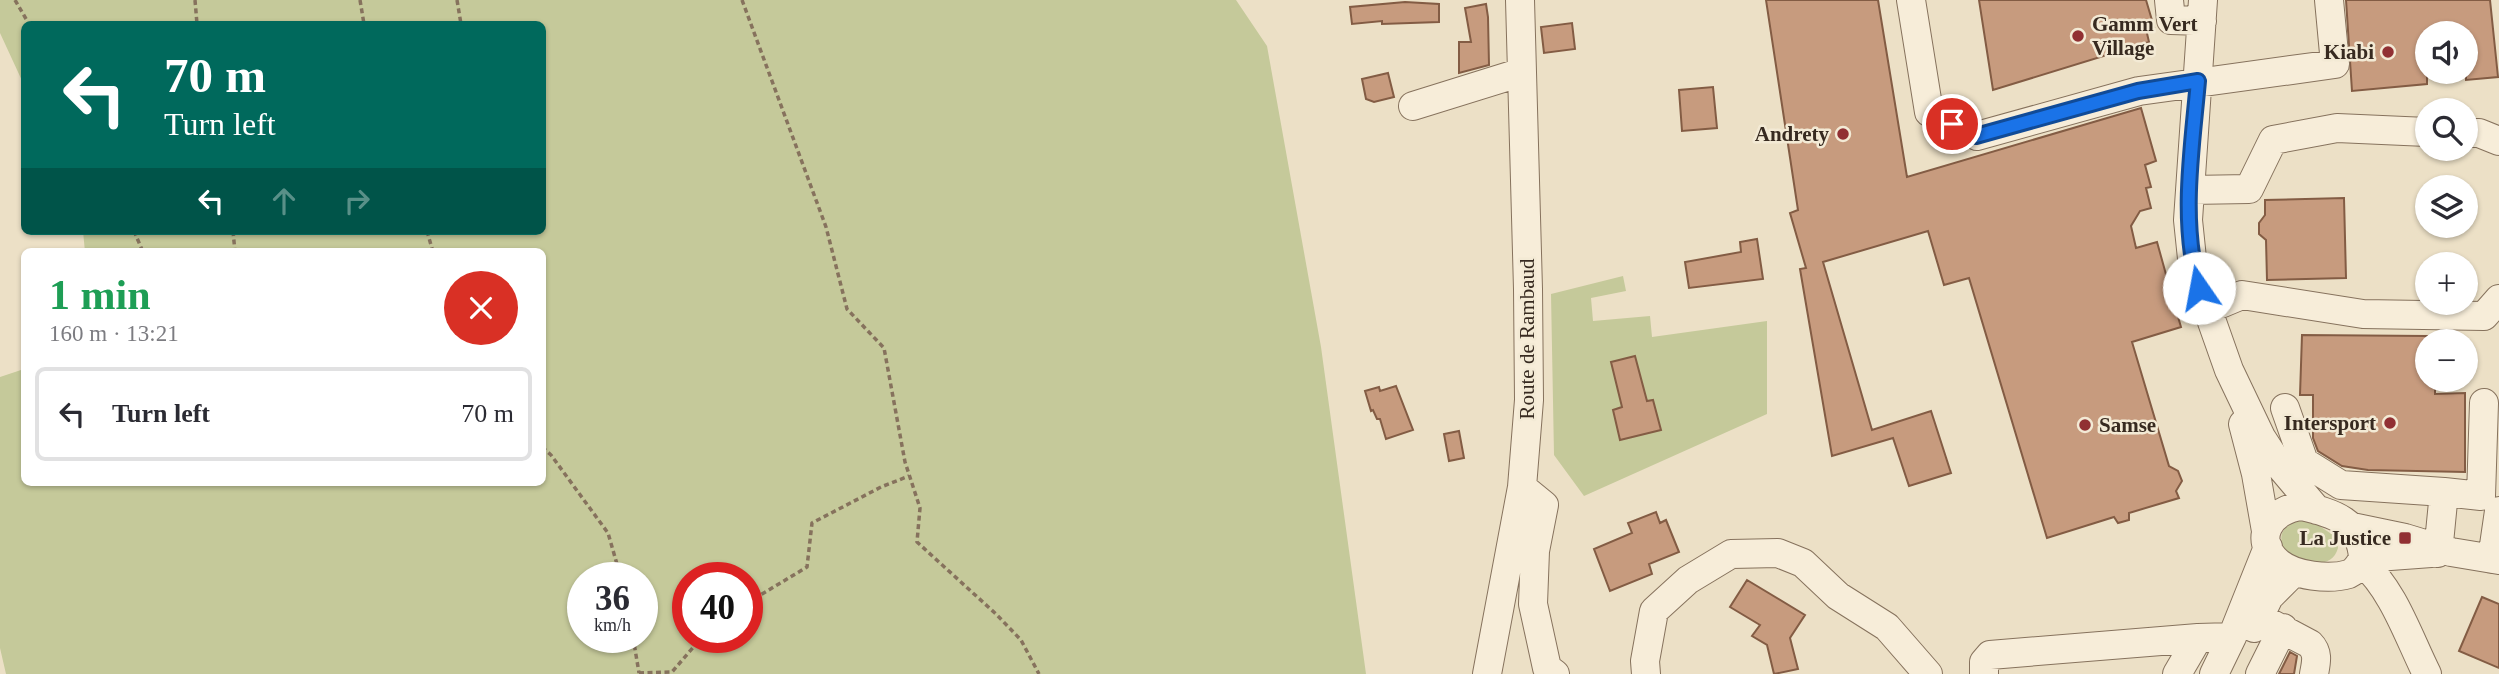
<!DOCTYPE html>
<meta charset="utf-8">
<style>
body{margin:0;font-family:Georgia,serif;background:#f7f7f7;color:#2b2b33;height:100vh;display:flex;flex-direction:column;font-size:26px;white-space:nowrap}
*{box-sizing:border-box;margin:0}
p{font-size:23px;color:#7c7c81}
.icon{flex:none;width:38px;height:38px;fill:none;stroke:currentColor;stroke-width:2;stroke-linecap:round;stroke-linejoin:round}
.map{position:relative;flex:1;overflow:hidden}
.sheet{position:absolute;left:21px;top:248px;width:525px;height:238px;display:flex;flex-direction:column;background:#fff;border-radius:10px;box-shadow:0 2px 5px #0004}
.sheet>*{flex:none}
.hud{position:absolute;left:21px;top:21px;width:525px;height:214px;border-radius:10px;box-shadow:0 2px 5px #0004;background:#00695c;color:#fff;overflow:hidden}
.tools{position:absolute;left:2415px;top:21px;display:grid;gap:14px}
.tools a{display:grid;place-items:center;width:63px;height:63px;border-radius:50%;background:#fff;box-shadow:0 2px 5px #0004;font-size:35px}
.speed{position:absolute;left:567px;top:562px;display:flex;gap:14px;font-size:35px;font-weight:700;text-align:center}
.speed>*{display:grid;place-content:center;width:91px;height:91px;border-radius:50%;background:#fff;box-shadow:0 2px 5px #0004;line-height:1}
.speed small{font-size:18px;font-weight:400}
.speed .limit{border:10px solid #d22;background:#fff;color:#111}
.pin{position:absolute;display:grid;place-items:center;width:60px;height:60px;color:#fff;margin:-30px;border:4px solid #fff;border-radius:50%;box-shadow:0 2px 7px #0007}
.me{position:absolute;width:77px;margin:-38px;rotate:348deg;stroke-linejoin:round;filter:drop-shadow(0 0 5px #0008)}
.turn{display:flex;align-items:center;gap:24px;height:147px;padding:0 28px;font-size:32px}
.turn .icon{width:91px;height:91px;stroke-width:2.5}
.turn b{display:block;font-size:49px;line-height:60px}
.lanes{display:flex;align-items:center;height:66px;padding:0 28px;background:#0003;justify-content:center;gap:35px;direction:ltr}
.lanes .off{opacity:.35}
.round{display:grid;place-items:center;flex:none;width:74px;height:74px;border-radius:37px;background:#f7f7f7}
.head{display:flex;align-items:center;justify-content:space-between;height:119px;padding:0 28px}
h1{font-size:42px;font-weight:700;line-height:52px;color:#1e9e55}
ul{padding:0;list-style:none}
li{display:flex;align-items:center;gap:21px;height:94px;margin:0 14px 10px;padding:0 14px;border:4px solid #e1e1e2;border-radius:10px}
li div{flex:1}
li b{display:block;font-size:26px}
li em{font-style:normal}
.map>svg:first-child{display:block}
</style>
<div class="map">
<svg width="2499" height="674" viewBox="0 0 2499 674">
<rect width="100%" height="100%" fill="#ece0c6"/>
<path fill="#c5c99a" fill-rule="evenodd" d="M0 0H1236L1267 46 1321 347 1366 674H6L0 648V377L24 369V483H542V252H85L83 231H542V24H24V85L0 33ZM583 578H642V637H583ZM688 578H747V637H688Z
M1623 276 1626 291 1591 298 1593 321 1650 316 1652 337 1767 321V414L1584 496 1554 455 1551 294Z
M2299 519 2312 521 2336 537 2338 548C2331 573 2299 561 2284 550 2277 534 2284 526 2299 519Z"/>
<path fill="#c79b7e" stroke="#835c44" stroke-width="2" d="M1766 0H1878L1907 177 2141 108 2156 161 2145 165 2151 187 2146 188 2151 208 2140 211 2131 226 2136 248 2157 242 2167 278 2175 281 2177 287 2172 296 2181 327 2132 342 2169 466 2178 471 2182 481 2176 491 2179 498 2129 513V520L2118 523 2114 517 2047 538 1969 278 1944 285 1928 231 1823 262 1872 430 1931 411 1951 473 1909 486 1893 438 1832 456 1800 269 1806 268 1790 213 1798 210Z
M1979 0H2146L2154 27 2146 29 2149 42 1993 90Z
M2346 0H2490L2498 77 2466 80V33H2427V84L2352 91Z
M1405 2 1439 4V22L1382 24V21L1352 24 1350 7Z
M1486 4 1488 17 1489 65 1459 73V42H1471L1465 8Z
M1572 23 1575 49 1544 53 1541 27Z
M1388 73 1394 97 1374 102 1366 99 1362 79Z
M1713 87 1717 128 1682 131 1679 90Z
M2344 198 2346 278 2267 280 2266 240 2259 234V223L2265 215V200Z
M1757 239 1763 279 1689 288 1685 262 1741 252 1740 242Z
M2302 335 2427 336V380H2435V394L2465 393V472L2368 470 2342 466 2318 451 2313 438V395H2300Z
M1635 356 1647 401 1653 400 1661 430 1620 440 1613 410 1622 407 1611 362Z
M1396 386 1413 430 1386 439 1380 419H1377L1373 410 1371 411 1365 391 1379 387 1380 391Z
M1459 431 1464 458 1449 461 1444 434Z
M1656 512 1660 523 1666 520 1679 552 1649 564 1652 574 1610 591 1594 549 1632 533 1628 523Z
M1747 580 1805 615 1790 638 1798 669 1774 674 1767 645 1752 636 1760 625 1730 607Z
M2482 597 2499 604V668L2459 651Z
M2290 652 2297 656 2294 674H2279Z"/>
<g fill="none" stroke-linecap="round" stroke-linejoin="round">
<defs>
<path id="minor" d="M1911 0 1929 112 1977 136 2139 91 2335 64 2329 0
M2169 0 2171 20 2202 21
M2203 0 2188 220 2193 268 2229 370 2261 437 2279 465 2317 510
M1413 106 1522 72
M2466 133H2479L2499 141
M2190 190 2249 189 2273 140 2337 128 2427 132
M2206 310 2242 295 2363 314 2484 316 2499 299
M2285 408 2304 462 2341 485 2444 492
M2243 424 2256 474 2266 531
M1522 487 1544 505 1535 551 1533 604 1547 668 1555 674
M2302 506C2333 513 2361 521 2363 558 2360 564 2356 571 2349 574 2329 580 2295 576 2279 563 2251 540 2270 509 2302 506Z
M2352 527 2405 538 2451 552 2499 560
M2438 553 2444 492 2481 496 2484 403
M2363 558 2431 553
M2492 559 2499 511
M2362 562C2394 591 2408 636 2427 674
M2259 617 2310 644C2319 653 2316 663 2314 674
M2254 628 2269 597 2294 572
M1487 674 1522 487 1529 400 1528 289 1520 0
M1646 674 1645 661 1654 611 1688 580 1731 554 1778 553 1803 563 1838 596 1887 627 1928 674
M1984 674V662L1990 655 2198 638 2232 637
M2177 674 2198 638
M2214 674 2232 637 2268 547
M2260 674 2283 628"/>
</defs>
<use href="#minor" stroke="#86725d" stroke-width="30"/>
<path stroke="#86725d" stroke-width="3.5" stroke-dasharray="5 3.5" stroke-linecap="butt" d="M15 0 29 24
M195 0 197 24
M360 0 364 24
M457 0 461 24
M742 0 826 227 847 309 884 348 905 462 920 508 917 542 996 614 1021 640 1039 674
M134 231 143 252
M233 231 235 252
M427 231 433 252
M542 447 551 455 608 533 621 578
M747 603 807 567 812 523 881 487 909 476
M633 637 639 673
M639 673 672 672 702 637"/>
<use href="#minor" stroke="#f7edd9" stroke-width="28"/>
</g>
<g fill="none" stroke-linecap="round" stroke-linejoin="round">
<defs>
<path id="route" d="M1952 124 1976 136 2138 91 2198 81C2192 149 2180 221 2199 288"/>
</defs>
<use href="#route" stroke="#114b97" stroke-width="18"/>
<use href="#route" stroke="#1a73e8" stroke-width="12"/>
</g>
<g fill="#913033" stroke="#f3ead5" stroke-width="2.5">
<circle cx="2078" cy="36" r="7"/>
<circle cx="2388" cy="52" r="7"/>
<circle cx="1843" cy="134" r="7"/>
<circle cx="2390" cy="423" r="7"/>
<circle cx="2085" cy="425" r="7"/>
<rect x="2398" y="531" width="14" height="14" rx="3.5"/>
</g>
<g text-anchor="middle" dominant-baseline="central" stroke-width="5" stroke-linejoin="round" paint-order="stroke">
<g font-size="21" font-weight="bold" fill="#372a20" stroke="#f3ead5" text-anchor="end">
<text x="2092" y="24" text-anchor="start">Gamm Vert<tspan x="2092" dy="24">Village</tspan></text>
<text x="2374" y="52">Kiabi</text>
<text x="1829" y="134">Andrety</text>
<text x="2376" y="423">Intersport</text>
<text x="2099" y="425" text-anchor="start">Samse</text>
<text x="2391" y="538">La Justice</text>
</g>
<g font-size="21" fill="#372a20" stroke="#f3ead5">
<text transform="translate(1527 339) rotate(-90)">Route de Rambaud</text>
</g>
</g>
</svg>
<div class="tools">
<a><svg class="icon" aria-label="sound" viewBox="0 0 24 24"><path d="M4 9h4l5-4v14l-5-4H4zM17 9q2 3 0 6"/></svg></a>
<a><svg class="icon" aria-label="search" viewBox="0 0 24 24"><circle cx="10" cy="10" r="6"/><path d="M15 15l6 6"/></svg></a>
<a><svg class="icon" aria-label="layers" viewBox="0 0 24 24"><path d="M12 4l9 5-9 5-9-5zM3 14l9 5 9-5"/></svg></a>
<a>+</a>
<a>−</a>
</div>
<div class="speed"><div>36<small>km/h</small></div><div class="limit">40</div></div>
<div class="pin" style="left:1952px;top:124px;background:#d93025"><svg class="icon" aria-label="arrive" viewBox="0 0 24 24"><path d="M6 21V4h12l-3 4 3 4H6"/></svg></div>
<svg class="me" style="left:2199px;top:288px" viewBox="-20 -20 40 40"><circle r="19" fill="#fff"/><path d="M0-13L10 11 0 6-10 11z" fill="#1a73e8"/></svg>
<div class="hud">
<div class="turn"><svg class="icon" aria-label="left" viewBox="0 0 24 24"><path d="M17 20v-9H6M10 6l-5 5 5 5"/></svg><div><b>70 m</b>Turn left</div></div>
<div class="lanes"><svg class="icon" aria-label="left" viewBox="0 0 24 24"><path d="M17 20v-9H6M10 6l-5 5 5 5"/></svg><svg class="icon off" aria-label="ahead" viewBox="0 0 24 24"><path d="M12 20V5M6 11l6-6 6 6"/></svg><svg class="icon off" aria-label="right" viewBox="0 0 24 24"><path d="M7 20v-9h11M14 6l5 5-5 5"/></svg></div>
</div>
<section class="sheet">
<div class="head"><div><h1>1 min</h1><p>160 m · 13:21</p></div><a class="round" style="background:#d93025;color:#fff"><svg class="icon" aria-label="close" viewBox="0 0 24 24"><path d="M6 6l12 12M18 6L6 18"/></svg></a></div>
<ul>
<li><svg class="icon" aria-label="left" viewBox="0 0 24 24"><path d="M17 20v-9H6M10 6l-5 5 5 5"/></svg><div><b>Turn left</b></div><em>70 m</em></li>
</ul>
</section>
</div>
